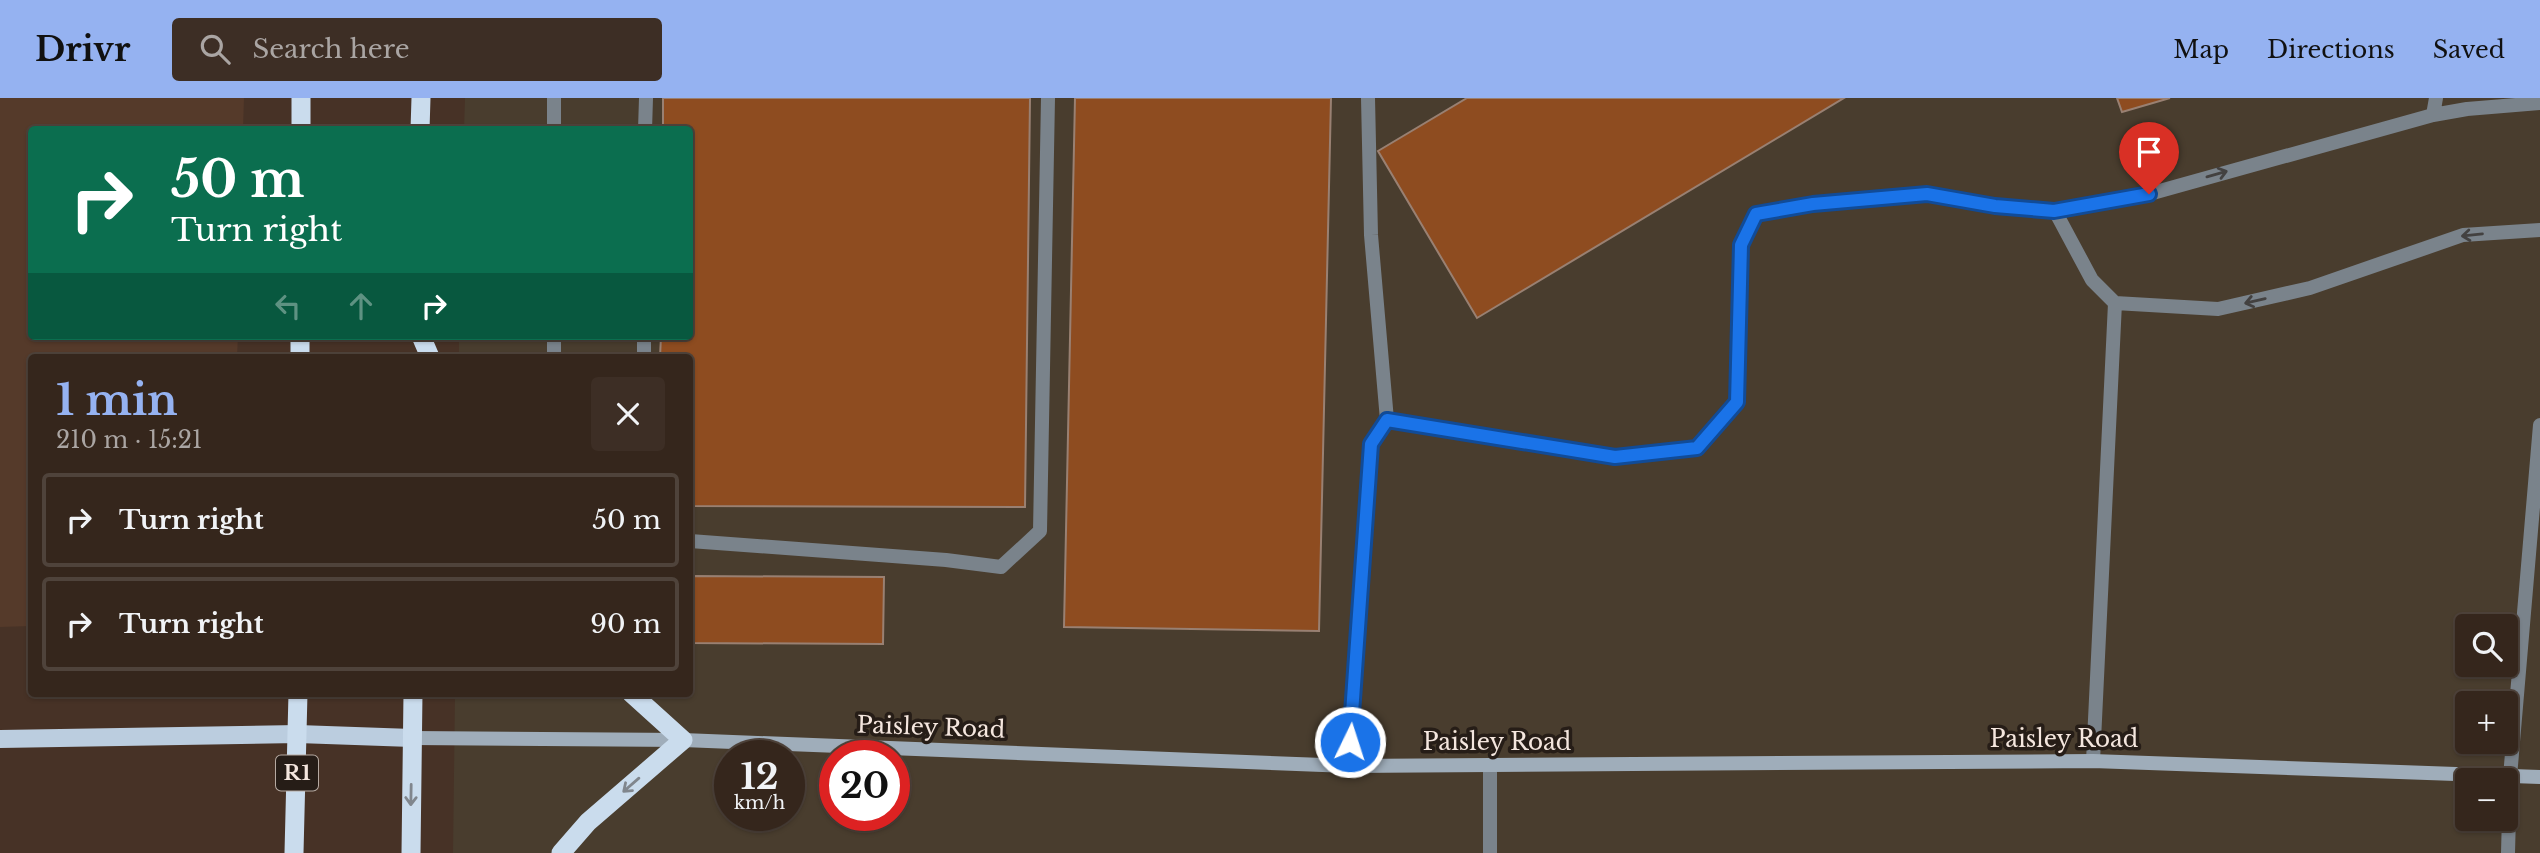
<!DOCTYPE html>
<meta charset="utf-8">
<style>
body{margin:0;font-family:"Libre Baskerville",serif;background:#3d2e25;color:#f1f3f6;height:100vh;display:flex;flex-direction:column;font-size:26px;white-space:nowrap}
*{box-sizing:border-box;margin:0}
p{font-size:23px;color:#aaa5a3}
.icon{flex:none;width:38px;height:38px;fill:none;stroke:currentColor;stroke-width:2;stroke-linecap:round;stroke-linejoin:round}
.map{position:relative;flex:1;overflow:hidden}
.details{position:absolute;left:28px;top:256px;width:665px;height:343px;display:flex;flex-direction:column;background:#35261c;border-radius:7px;box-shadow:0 2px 5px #0004,0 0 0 2px #4f433b}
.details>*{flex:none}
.hud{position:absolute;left:28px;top:28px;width:665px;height:214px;border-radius:7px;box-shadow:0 2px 5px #0004,0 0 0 2px #4f433b;background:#0b6e4f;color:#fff;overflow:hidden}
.buttons{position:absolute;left:2455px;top:516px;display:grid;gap:14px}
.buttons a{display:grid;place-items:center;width:63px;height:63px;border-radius:7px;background:#35261c;box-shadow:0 2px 5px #0004,0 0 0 2px #4f433b;font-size:35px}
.speed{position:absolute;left:714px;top:642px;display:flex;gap:14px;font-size:35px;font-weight:700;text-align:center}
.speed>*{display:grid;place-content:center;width:91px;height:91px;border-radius:50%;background:#35261c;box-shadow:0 2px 5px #0004,0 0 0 2px #4f433b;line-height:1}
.speed small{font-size:18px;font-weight:400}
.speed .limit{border:10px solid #d22;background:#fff;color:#111}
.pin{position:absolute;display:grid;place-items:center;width:60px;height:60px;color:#fff;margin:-72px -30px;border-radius:50% 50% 50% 0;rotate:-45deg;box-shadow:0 0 7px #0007}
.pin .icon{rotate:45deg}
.me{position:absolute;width:77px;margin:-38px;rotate:4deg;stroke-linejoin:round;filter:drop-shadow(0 0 5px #0008)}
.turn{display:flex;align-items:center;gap:24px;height:147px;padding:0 28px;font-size:32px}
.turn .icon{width:91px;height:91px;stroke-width:2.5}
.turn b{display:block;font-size:49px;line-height:60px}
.lanes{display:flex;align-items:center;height:66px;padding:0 28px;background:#0003;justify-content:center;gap:35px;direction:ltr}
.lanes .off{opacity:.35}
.round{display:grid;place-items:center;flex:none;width:74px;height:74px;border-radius:7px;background:#3d2e25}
.overview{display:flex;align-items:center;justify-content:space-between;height:119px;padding:0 28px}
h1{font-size:42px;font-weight:800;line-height:52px;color:#95b2f1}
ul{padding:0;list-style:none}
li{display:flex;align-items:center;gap:21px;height:94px;margin:0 14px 10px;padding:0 14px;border:4px solid #4f433b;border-radius:7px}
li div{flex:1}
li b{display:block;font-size:26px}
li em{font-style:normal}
header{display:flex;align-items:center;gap:42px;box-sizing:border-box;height:98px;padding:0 35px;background:#95b2f1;color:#111}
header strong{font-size:33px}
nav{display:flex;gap:38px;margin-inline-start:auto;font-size:24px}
.search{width:490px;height:63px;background:#3d2e25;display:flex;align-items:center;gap:18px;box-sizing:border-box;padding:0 24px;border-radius:7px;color:#aaa5a3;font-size:26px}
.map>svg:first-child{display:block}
</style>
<header>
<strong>Drivr</strong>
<div class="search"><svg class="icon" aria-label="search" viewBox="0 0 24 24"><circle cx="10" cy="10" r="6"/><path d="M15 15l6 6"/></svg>Search here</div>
<nav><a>Map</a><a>Directions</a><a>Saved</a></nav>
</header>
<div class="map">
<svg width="2540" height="755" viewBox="0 0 2540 755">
<rect width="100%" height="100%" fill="#473226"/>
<path fill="#553a2a" d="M0 0H244L243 31 32 32V238H238L237 259H32L31 528 0 529Z"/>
<path fill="#493d2e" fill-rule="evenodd" d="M465 0H2540V755H453L455 595H690V259H459V238H690V32L464 31ZM2468 528H2506V567H2468ZM2468 606H2506V644H2468ZM730 658H789V718H730ZM835 658H894V718H835ZM2468 682H2506V721H2468Z"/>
<path fill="#8e4c20" stroke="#998072" stroke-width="2" d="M663 0H1030L1025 409 690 408V259H660L661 238H690V32H663Z
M1075 0H1331L1319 533 1064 529Z
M1467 0H1844L1477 220 1378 53Z
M2117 0H2170L2122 14Z
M690 478 884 479 883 546 690 545Z"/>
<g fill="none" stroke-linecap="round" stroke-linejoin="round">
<path stroke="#7a838b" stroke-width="14" d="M554 0V32
M1368 0 1371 137 1387 322
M2433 17 2436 0
M645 32 646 0
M2055 113 2092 182 2115 205 2218 211 2310 190 2463 137 2540 132
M554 238V259
M644 259V238
M690 443 946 462 1001 469 1040 433 1048 0
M2093 663 2115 205
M1349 668 1371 346 1387 322 1615 359 1697 350 1737 304 1741 147 1756 116 1813 106 1928 96 1995 108 2055 113 2149 96 2433 17 2467 11 2540 5"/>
<path stroke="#7a838b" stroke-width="14" d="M1490 755V667
M2508 755 2510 679 2540 327"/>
<path stroke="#9fadba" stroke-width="14" d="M412 640 683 642 1349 668 2093 663 2540 679"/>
<path stroke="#bbcddf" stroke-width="18" d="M0 641 298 636 412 640"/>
<path stroke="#cadced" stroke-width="19" d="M301 32V0
M420 32 421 0
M421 238 430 259
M300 259V238
M294 755 298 595
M411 755 413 595
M561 755 588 724 683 642 631 595"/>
</g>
<defs><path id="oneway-shaft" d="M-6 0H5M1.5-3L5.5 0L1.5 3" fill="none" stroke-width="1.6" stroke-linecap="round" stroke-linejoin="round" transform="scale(1.75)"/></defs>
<g stroke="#434140">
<use href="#oneway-shaft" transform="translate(2217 76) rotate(-16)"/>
<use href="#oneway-shaft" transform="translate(2472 137) rotate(174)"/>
<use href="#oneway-shaft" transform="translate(2255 203) rotate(167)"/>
</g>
<g stroke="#80868d">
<use href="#oneway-shaft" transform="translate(631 687) rotate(139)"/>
<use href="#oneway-shaft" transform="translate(411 697) rotate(91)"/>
</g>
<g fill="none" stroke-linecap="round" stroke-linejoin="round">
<defs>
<path id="route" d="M1350 644 1371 346 1387 322 1615 359 1697 350 1737 304 1741 147 1756 116 1813 106 1927 96 1995 108 2054 113 2149 96"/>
</defs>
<use href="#route" stroke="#114b97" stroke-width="18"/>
<use href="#route" stroke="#1a73e8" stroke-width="12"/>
</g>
<g text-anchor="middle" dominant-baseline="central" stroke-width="7" stroke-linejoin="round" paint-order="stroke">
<rect fill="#261d17" stroke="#b6aaa2" stroke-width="2" x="276" y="657.5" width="42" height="35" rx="5"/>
<g font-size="21" font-weight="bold" fill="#f4e6de">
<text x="297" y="675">R1</text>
</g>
<g font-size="23" fill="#f4e6de" stroke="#261d17">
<text transform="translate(931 629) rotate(2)">Paisley Road</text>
<text x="2064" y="641">Paisley Road</text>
<text x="1497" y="644">Paisley Road</text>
</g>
</g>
</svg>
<div class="buttons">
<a><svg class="icon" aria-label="search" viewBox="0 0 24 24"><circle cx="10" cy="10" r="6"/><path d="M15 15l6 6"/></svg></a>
<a>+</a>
<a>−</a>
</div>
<div class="speed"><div>12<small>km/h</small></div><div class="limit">20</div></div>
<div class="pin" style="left:2149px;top:96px;background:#d93025"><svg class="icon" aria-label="arrive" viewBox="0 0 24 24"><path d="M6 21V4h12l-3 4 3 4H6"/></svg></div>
<svg class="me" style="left:1350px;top:644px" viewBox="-20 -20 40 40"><circle r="17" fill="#1a73e8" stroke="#fff" stroke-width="3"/><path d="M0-11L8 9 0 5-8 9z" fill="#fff"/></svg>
<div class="hud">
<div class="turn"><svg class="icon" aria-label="right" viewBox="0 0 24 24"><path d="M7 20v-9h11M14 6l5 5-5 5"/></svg><div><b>50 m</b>Turn right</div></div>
<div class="lanes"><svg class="icon off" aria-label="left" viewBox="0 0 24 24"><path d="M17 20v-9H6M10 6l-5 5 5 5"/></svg><svg class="icon off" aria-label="ahead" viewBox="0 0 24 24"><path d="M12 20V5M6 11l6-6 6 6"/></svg><svg class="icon" aria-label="right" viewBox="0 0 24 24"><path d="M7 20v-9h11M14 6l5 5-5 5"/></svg></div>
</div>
<section class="details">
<div class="overview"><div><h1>1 min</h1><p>210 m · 15:21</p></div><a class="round"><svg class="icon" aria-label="close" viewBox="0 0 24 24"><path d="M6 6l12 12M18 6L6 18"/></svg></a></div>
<ul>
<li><svg class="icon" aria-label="right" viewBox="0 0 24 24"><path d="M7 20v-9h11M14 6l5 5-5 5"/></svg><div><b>Turn right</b></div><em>50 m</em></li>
<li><svg class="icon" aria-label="right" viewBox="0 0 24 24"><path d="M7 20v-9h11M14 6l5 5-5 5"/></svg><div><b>Turn right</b></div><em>90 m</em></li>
</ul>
</section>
</div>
